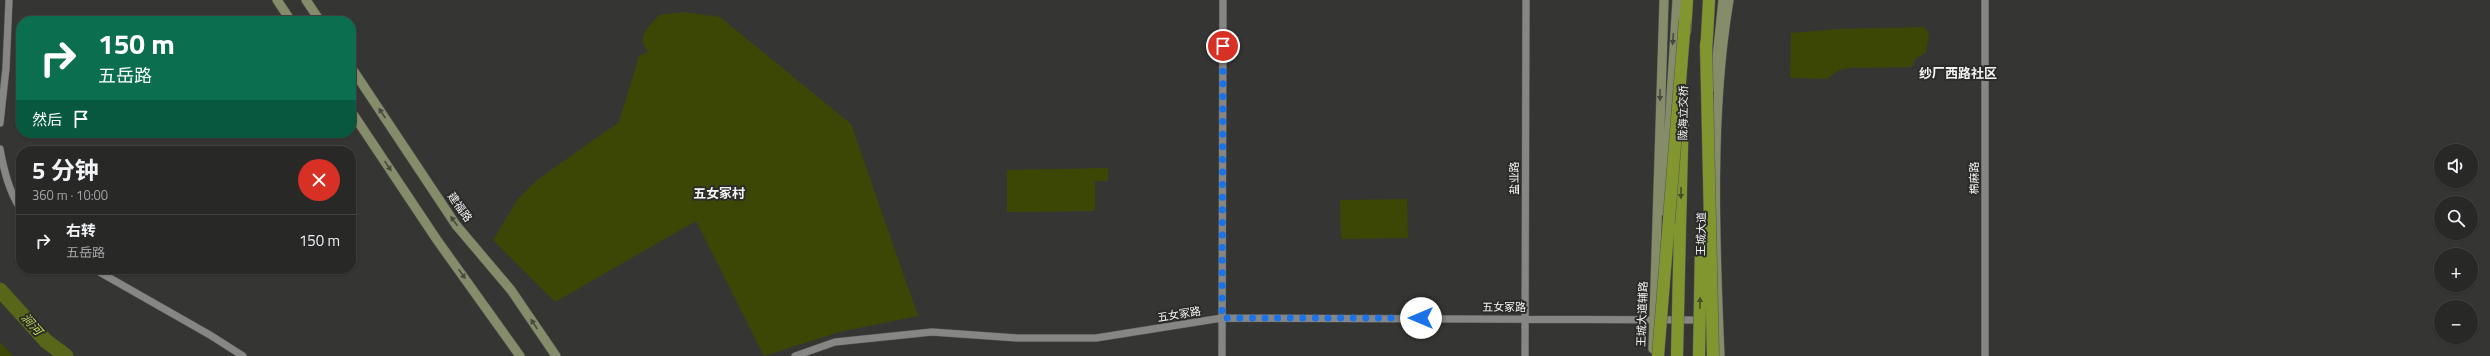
<!DOCTYPE html>
<html lang="zh">
<meta charset="utf-8">
<style>
body{margin:0;font-family:"Titillium Web","Noto Sans SC",sans-serif;background:#343433;color:#f1f3f6;height:100vh;display:flex;flex-direction:column;font-size:15px;white-space:nowrap}
*{box-sizing:border-box;margin:0}
p{font-size:13px;color:#a5a6a7}
.icon{flex:none;width:22px;height:22px;fill:none;stroke:currentColor;stroke-width:2;stroke-linecap:round;stroke-linejoin:round}
.map{position:relative;flex:1;overflow:hidden}
.details{position:absolute;left:16px;top:146px;width:340px;height:128px;display:flex;flex-direction:column;background:#282827;border-radius:16px;box-shadow:0 1px 3px #0004,0 0 0 1px #444}
.details>*{flex:none}
.top-card{position:absolute;left:16px;top:16px;width:340px;height:122px;border-radius:16px;box-shadow:0 1px 3px #0004,0 0 0 1px #444;background:#0b6e4f;color:#fff;overflow:hidden}
.tools{position:absolute;left:2434px;top:144px;display:grid;gap:8px}
.tools a{display:grid;place-items:center;width:44px;height:44px;border-radius:50%;background:#282827;box-shadow:0 1px 3px #0004,0 0 0 1px #444;font-size:20px}
.pin{position:absolute;display:grid;place-items:center;width:34px;height:34px;color:#fff;margin:-17px;border:2px solid #fff;border-radius:50%;box-shadow:0 1px 4px #0007}
.me{position:absolute;width:44px;margin:-22px;rotate:270deg;stroke-linejoin:round;filter:drop-shadow(0 0 3px #0008)}
.turn{display:flex;align-items:center;gap:14px;height:84px;padding:0 16px;font-size:18px}
.turn .icon{width:52px;height:52px;stroke-width:2.5}
.turn b{display:block;font-size:28px;line-height:34px}
.then{display:flex;align-items:center;height:38px;padding:0 16px;background:#0003;gap:8px;font-size:15px}
.round{display:grid;place-items:center;flex:none;width:42px;height:42px;border-radius:21px;background:#343433}
.headline{display:flex;align-items:center;justify-content:space-between;height:68px;padding:0 16px}
h1{font-size:24px;font-weight:700;line-height:30px}
ul{padding:0;list-style:none}
li{display:flex;align-items:center;gap:12px;height:52px;padding:0 16px;border-top:1px solid #444}
li div{flex:1}
li b{display:block;font-size:15px}
li em{font-style:normal}
.map>svg:first-child{display:block}
</style>
<div class="map">
<svg width="2490" height="356" viewBox="0 0 2490 356">
<rect width="100%" height="100%" fill="#353634"/>
<path fill="#3c4706" d="M684 12 720 17 851 124 918 316 839 332 764 356 696 221 555 302 493 240 518 199 537 180 619 122 639 56 648 52 642 41 645 31 659 15Z
M1924 27 1929 33 1926 53 1916 58 1912 67 1849 68 1839 70 1827 79 1790 78 1791 33 1836 29Z
M1108 168V181H1095V211L1007 212V170Z
M1407 199 1408 238 1341 239 1340 200Z
M0 342 13 356H0Z"/>
<g fill="none" stroke-linecap="round" stroke-linejoin="round">
<path stroke="#58661a" stroke-width="15" d="M0 290 46 341 66 356"/>
<defs>
<path id="street" d="M0 123 6 68 9 0
M0 149C4 171 9 191 21 210
M94 269 210 335 243 356
M795 356 835 342 932 332 1017 338H1096L1222 318 1702 320
M1222 356 1223 0
M1525 356 1526 0
M1985 356V0"/>
<path id="secondary" d="M277 0 291 21
M306 0 320 21
M351 67 456 225 511 290 556 356
M1714 87 1723 0
M351 111 437 240 520 356
M1664 211 1677 0
M1653 349 1664 0
M1720 356C1715 241 1710 113 1729 0"/>
<path id="highway" d="M1685 31 1687 0
M1706 55 1709 0
M1680 227 1683 107"/>
</defs>
<use href="#street" stroke="#555553" stroke-width="8"/>
<use href="#secondary" stroke="#555553" stroke-width="10"/>
<use href="#highway" stroke="#555553" stroke-width="13"/>
<use href="#street" stroke="#868784" stroke-width="7"/>
<use href="#secondary" stroke="#858c6a" stroke-width="9"/>
<use href="#highway" stroke="#82962f" stroke-width="12"/>
<defs>
<path id="highway-bridge" d="M1706 44 1713 356
M1658 356 1685 20
M1677 356 1680 227
M1699 356 1701 245"/>
</defs>
<use href="#highway-bridge" stroke="#555553" stroke-width="13" stroke-linecap="butt"/>
<use href="#highway-bridge" stroke="#82962f" stroke-width="12"/>
</g>
<defs><path id="oneway-solid" d="M-6-.8H1V-3.2L6.5 0L1 3.2V.8H-6Z"/></defs>
<g fill="#46493d">
<use href="#oneway-solid" transform="translate(1673 39) rotate(94)"/>
<use href="#oneway-solid" transform="translate(1660 95) rotate(91)"/>
<use href="#oneway-solid" transform="translate(382 113) rotate(-124)"/>
<use href="#oneway-solid" transform="translate(388 166) rotate(56)"/>
<use href="#oneway-solid" transform="translate(454 221) rotate(-125)"/>
<use href="#oneway-solid" transform="translate(462 274) rotate(55)"/>
<use href="#oneway-solid" transform="translate(534 324) rotate(-124)"/>
</g>
<g fill="#454c2c">
<use href="#oneway-solid" transform="translate(1681 193) rotate(91)"/>
<use href="#oneway-solid" transform="translate(1700 303) rotate(-89)"/>
</g>
<g fill="none" stroke-linecap="round" stroke-linejoin="round">
<path stroke="#1a73e8" stroke-width="7" stroke-dasharray="0 12.6" d="M1223 46 1222 318H1421"/>
</g>
<g text-anchor="middle" dominant-baseline="central" stroke-width="4" stroke-linejoin="round" paint-order="stroke">
<g font-size="11" fill="#f3f3f2" stroke="#2b2c2a">
<text transform="translate(1683 113) rotate(-89)">陇海立交桥</text>
<text transform="translate(1514 178) rotate(-90)">盐业路</text>
<text transform="translate(1974 178) rotate(-90)">棉麻路</text>
<text transform="translate(460 207) rotate(55)">建福路</text>
<text transform="translate(1701 234) rotate(-89)">王城大道</text>
<text x="1504" y="307">五女冢路</text>
<text transform="translate(1179 314) rotate(-9)">五女冢路</text>
<text transform="translate(1642 314) rotate(-88)">王城大道辅路</text>
</g>
<g font-size="12" font-style="italic" fill="#bed858" stroke="#2b2c2a">
<text transform="translate(32 324) rotate(48)">涧河</text>
</g>
<g font-size="13" font-weight="bold" fill="#f3f3f2" stroke="#2b2c2a">
<text x="1958" y="73">纱厂西路社区</text>
<text x="719" y="193">五女冢村</text>
</g>
</g>
</svg>
<div class="tools">
<a><svg class="icon" aria-label="sound" viewBox="0 0 24 24"><path d="M4 9h4l5-4v14l-5-4H4zM17 9q2 3 0 6"/></svg></a>
<a><svg class="icon" aria-label="search" viewBox="0 0 24 24"><circle cx="10" cy="10" r="6"/><path d="M15 15l6 6"/></svg></a>
<a>+</a>
<a>−</a>
</div>
<div class="pin" style="left:1223px;top:46px;background:#d93025"><svg class="icon" aria-label="arrive" viewBox="0 0 24 24"><path d="M6 21V4h12l-3 4 3 4H6"/></svg></div>
<svg class="me" style="left:1421px;top:318px" viewBox="-20 -20 40 40"><circle r="19" fill="#fff"/><path d="M0-13L10 11 0 6-10 11z" fill="#1a73e8"/></svg>
<div class="top-card">
<div class="turn"><svg class="icon" aria-label="right" viewBox="0 0 24 24"><path d="M7 20v-9h11M14 6l5 5-5 5"/></svg><div><b>150 m</b>五岳路</div></div>
<div class="then">然后<svg class="icon" aria-label="arrive" viewBox="0 0 24 24"><path d="M6 21V4h12l-3 4 3 4H6"/></svg></div>
</div>
<section class="details">
<div class="headline"><div><h1>5 分钟</h1><p>360 m · 10:00</p></div><a class="round" style="background:#d93025;color:#fff"><svg class="icon" aria-label="close" viewBox="0 0 24 24"><path d="M6 6l12 12M18 6L6 18"/></svg></a></div>
<ul>
<li><svg class="icon" aria-label="right" viewBox="0 0 24 24"><path d="M7 20v-9h11M14 6l5 5-5 5"/></svg><div><b>右转</b><p>五岳路</p></div><em>150 m</em></li>
</ul>
</section>
</div>
